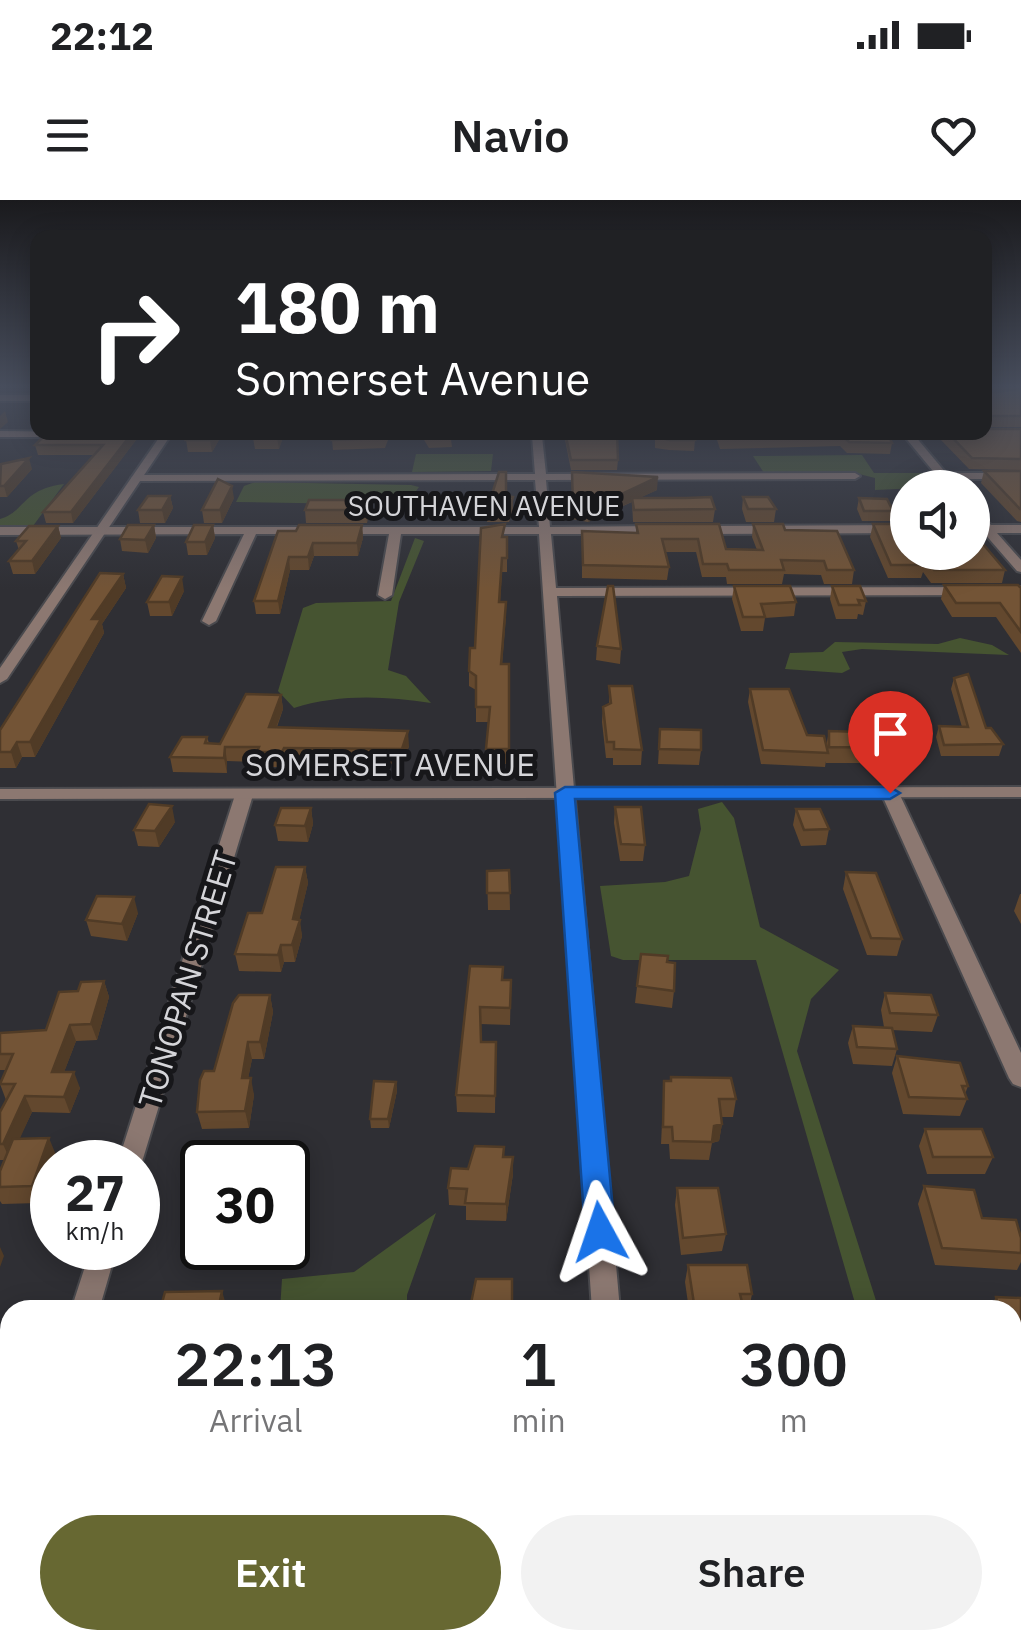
<!DOCTYPE html>
<style>
body{margin:0;font-family:"IBM Plex Sans",sans-serif;background:#f2f2f2;color:#202124;height:100vh;display:flex;flex-direction:column;font-size:38px;white-space:nowrap}
*{box-sizing:border-box;margin:0}
p{font-size:32px;color:#757577}
.icon{flex:none;width:55px;height:55px;fill:none;stroke:currentColor;stroke-width:2;stroke-linecap:round;stroke-linejoin:round}
.map{position:relative;flex:1;overflow:hidden}
.drawer{position:absolute;left:0px;top:1100px;width:1022px;height:350px;display:flex;flex-direction:column;background:#fff;border-radius:30px 30px 0 0;box-shadow:0 5px 25px #0003}
.drawer>*{flex:none}
.top-card{position:absolute;left:30px;top:30px;width:962px;height:210px;border-radius:20px;box-shadow:0 5px 25px #0003;background:#202124;color:#fff;overflow:hidden}
.buttons{position:absolute;left:890px;top:270px;display:grid;gap:20px}
.buttons a{display:grid;place-items:center;width:100px;height:100px;border-radius:50%;background:#fff;box-shadow:0 5px 25px #0003;font-size:50px}
.speed{position:absolute;left:30px;top:940px;display:flex;gap:20px;font-size:50px;font-weight:700;text-align:center}
.speed>*{display:grid;place-content:center;width:130px;height:130px;border-radius:50%;background:#fff;box-shadow:0 5px 25px #0003;line-height:1}
.speed small{font-size:25px;font-weight:400}
.speed .limit{border:5px solid #111;border-radius:15px;background:#fff;color:#111}
.pin{position:absolute;display:grid;place-items:center;width:85px;height:85px;color:#fff;margin:-102px -42px;border-radius:50% 50% 50% 0;rotate:-45deg;box-shadow:0 0 10px #0007}
.pin .icon{rotate:45deg}
.me{position:absolute;width:110px;margin:-55px;rotate:355deg;stroke-linejoin:round;filter:drop-shadow(0 0 8px #0008)}
.turn{display:flex;align-items:center;gap:35px;height:210px;padding:0 40px;font-size:45px}
.turn .icon{width:130px;height:130px;stroke-width:2.5}
.turn b{display:block;font-size:70px;line-height:85px}
.eta{display:flex;justify-content:space-evenly;align-items:center;height:170px;text-align:center}
.eta b{font-size:60px;font-weight:600;line-height:70px}
.cta{display:flex;gap:20px;margin-top:auto;padding:20px 40px}
.cta a{flex:1;height:115px;border-radius:60px;background:#676832;color:#fff;font-size:40px;font-weight:600;line-height:115px;text-align:center}
.cta a+a{background:#f2f2f2;color:#202124}
.status{display:flex;justify-content:space-between;align-items:center;height:70px;padding:0 50px;background:#fff;direction:ltr}
.status svg{height:28px;fill:currentColor}
header{display:flex;justify-content:space-between;align-items:center;height:130px;padding:0 40px;background:#fff;font-size:45px;font-weight:600}
.map>svg:first-child{display:block}
</style>
<div class="status"><b>22:12</b><svg viewBox="0 0 49 12"><path d="M0 12V9h3v3zM5 12V6h3v6zM10 12V3h3v9zM15 12V0h3v12zM26 1h20v11H26zM47 4h2v5h-2z"/></svg></div>
<header><svg class="icon" aria-label="menu" viewBox="0 0 24 24"><path d="M4 6h16M4 12h16M4 18h16"/></svg>Navio<svg class="icon" aria-label="heart" viewBox="0 0 24 24"><path d="M12 20l-8-8c-3-5 5-10 8-4 3-6 11-1 8 4z"/></svg></header>
<div class="map">
<svg width="1021" height="1450" viewBox="0 0 1021 1450">
<rect width="100%" height="100%" fill="#2f2f34"/>
<path fill="#465431" d="M416 254H493L491 271 412 272Z
M862 255 874 273H932L941 287 875 290V278L859 274 764 273 753 256Z
M255 282 411 285 419 287 411 298 354 304 236 302 244 286Z
M64 284 33 326H0V319C25 312 22 289 64 284Z
M415 338 424 341 399 402 388 470 406 476 431 503C384 496 339 494 294 508L278 491 303 408 316 403 391 401Z
M960 438 992 445 1009 455 862 449 842 452 850 469 842 473 785 469 790 453 823 452 835 442 938 444Z
M722 602 734 618 760 727 839 770 811 799 797 851 879 1110H857L756 760H623L611 756 600 686 665 682 689 676 701 629 698 609Z
M436 1013 407 1095V1110H280L282 1079 354 1072Z"/>
<g fill="none" stroke-linecap="round" stroke-linejoin="round">
<defs>
<path id="minor" d="M0 195H38V201H0Z
M985 230H1021V236H915L946 273H1021V279H952L958 286 947 288 904 236H862L857 233Z
M0 231 77 232 78 234 73 237H0Z
M108 232H748L743 236H542L546 274 855 273 860 276 855 279 546 280 550 327 661 326 667 330 661 334H551L556 388 1021 387V395L557 396 620 1110H592L539 334H401L392 395 385 399 378 395 389 334H256L216 421 209 425 202 421 244 334 0 335V327H539L535 280 136 281 131 278 136 275 535 274 532 236 112 237Z
M972 308 991 325H1021V333H997L1021 360V372L1017 371 984 333 975 332 973 329 978 326 972 319Z
M908 325V333L695 334 689 330 695 326Z
M890 588 899 593 1021 853V887L1013 884 1009 878 881 593Z
M244 590 253 595 142 962 138 969V962H118L235 595Z
M91 1048H117L99 1110H71Z
M10 1337V1398L0 1402V1341Z
M615 1440H649L650 1450H616Z"/>
<path id="tertiary" d="M163 232H173L7 479 0 483V468Z
M1021 587V597L0 599V589Z"/>
</defs>
<use href="#minor" stroke="#4a4a4e" stroke-width="4"/>
<use href="#tertiary" stroke="#4a4a4e" stroke-width="4"/>
<use href="#minor" fill="#8c7871" fill-rule="evenodd"/>
<use href="#tertiary" fill="#8c7871" fill-rule="evenodd"/>
</g>
<path fill="#63482e" fill-rule="evenodd" d="M985 186H1021V227H985ZM1021 189 988 193 987 191Z
M1021 229V270L969 269 941 240 942 232H985Z
M282 232V240L279 249H255L253 238Z
M388 232V240L385 248 333 250 332 240Z
M423 232H450L452 247 429 248 424 240Z
M565 232 618 260 617 270H571L565 240Z
M655 232 695 240 694 251 669 250 655 248Z
M717 232H887L892 243 890 254 847 253 840 246 720 249 717 240Z
M136 240 73 323H46L43 312 94 255H38L35 245Z
M186 240H219L212 252H188Z
M0 266 32 269 7 297H0Z
M984 271H1021V322L1017 321 981 283Z
M572 272 657 290 639 298 715 309 713 322H633L632 302 588 322 572 319Z
M170 296 173 308 165 323H140L138 310Z
M506 296 513 297V309L509 322H487V310Z
M743 297 776 309 774 322H746L742 309Z
M234 298 222 323H204L202 310Z
M859 298 893 311 891 321H862L857 309Z
M368 300 369 312 367 323H306L305 310Z
M636 324H719L726 349 757 350 752 337 753 324 785 330 854 370 852 384H824L821 375 784 374 782 384H727L726 377H702L696 352H665L669 367 667 380 582 378V331L636 333Z
M873 324 920 358 922 352 1005 370 1002 383H931L923 372 921 378H888L870 337Z
M154 325 156 338 148 353 122 351 120 339Z
M213 325 215 338 207 355H188L186 342Z
M362 325 363 338 358 356H314L309 370H290L280 414H256L254 401 296 331Z
M58 326 61 338 35 374H13L9 361 19 350 16 341Z
M505 337H507V372H502L500 402 506 416 502 464H509V564H486L488 522H476V490L469 486V471Z
M123 374 126 388 102 424 104 433 35 557H22L16 568H0V530Z
M944 385 1021 388V453L996 417H952L941 399Z
M734 386 796 402 794 416 765 418 763 431H741L732 399Z
M832 386 866 401 863 415 858 414 857 419H836L830 399Z
M184 391 172 416H150L147 402Z
M597 446 621 449 620 464 596 460Z
M954 478 986 528 1003 544 999 556H941L936 537 939 526 962 527 951 489Z
M609 486 642 550 641 565H613V558H606L602 522 603 507 609 504Z
M750 489 807 535 826 547 829 531 859 532 860 528 895 548 891 563H826V561L825 567 761 564 748 502Z
M281 495 283 509 277 527 409 546 403 564 286 562 285 567H260L259 562 227 561V573L173 572 170 557 207 537 209 543 220 544Z
M660 529 701 550 699 565 658 564Z
M615 607 645 645 643 661H620L614 623Z
M311 608 313 624 308 642 278 641 275 625Z
M796 609 829 629 826 645 801 646 793 625Z
M175 622 159 647 138 646 134 630Z
M305 667 308 683 299 720 302 736 295 762H284L281 772 239 771 235 754 262 713Z
M509 670 510 710H488L487 671Z
M846 672 902 739 897 756 867 755 843 689Z
M1020 694H1021V724L1014 711Z
M138 713 127 741 91 736 86 720Z
M641 754 674 791 672 808 635 803Z
M470 766 503 780H511L510 825 480 824 481 842H496L495 913 457 912 456 895Z
M104 781 109 797 97 840 76 841 64 872 80 888 70 913 32 912 19 939 56 955 39 1003 2 1004 0 1001V971L4 960H0V912L6 900 0 884 6 870H0V833L46 830 78 791Z
M885 793 938 815 932 832 892 830 897 849 892 866 853 864 848 843 853 826 884 827 881 810Z
M270 795 273 812 264 859H252L248 878 254 895 249 928 202 929 197 912 214 871Z
M897 856 968 886 965 894 967 899 960 916 903 914 892 873Z
M671 877 736 899 733 917H721L722 924 719 941 712 943 709 960 670 959 669 944H661L664 881H670Z
M396 882 397 891 389 928H371L370 919Z
M925 929 993 957 985 974H927L919 946Z
M504 957H513V974L506 1021 466 1020V1006L449 1005 448 988 468 969Z
M924 986 1021 1038V1062L1017 1070 935 1065 918 1004Z
M677 988 726 1034 722 1051 681 1055 675 1005Z
M202 997V1048H269V1049L196 1048 190 1031Z
M688 1065 752 1094 749 1110H689L685 1082Z
M996 1097 1021 1098V1176H1012V1110H989Z
M1021 1221V1305L1016 1304 1012 1294V1250L1013 1249H1019L1014 1233Z
M71 1440H148L145 1450H82L77 1449Z
M735 1440H814L816 1450H737Z"/>
<path fill="#503b26" d="M5 211 8 222 0 229V216Z
M133 232H135L136 240 73 323 71 312Z
M215 232H218L219 240 212 252 210 240Z
M280 232H282V240L279 249 277 238Z
M29 258 32 269 7 297 4 286Z
M658 277 657 290 588 322V310Z
M232 286 234 298 222 323 220 310Z
M170 296 173 308 165 323 162 310Z
M513 297V309L509 322V310Z
M368 300 369 312 367 323 366 310Z
M154 325 156 338 148 353 145 340Z
M213 325 215 338 207 355 205 342Z
M362 325 363 338 358 356 357 343Z
M58 326 61 338 35 374 32 361Z
M313 343 314 356 309 370 308 357Z
M289 357 290 370 280 414 278 401Z
M123 374 126 388 102 424 104 433 35 557 30 542 92 419Z
M182 377 184 391 172 416 169 402Z
M281 495 283 509 271 541 269 527Z
M408 531 409 546 403 564 402 549Z
M17 542 22 557 16 568 11 552Z
M225 547 227 561V573L224 558Z
M172 606 175 622 159 647 155 631Z
M311 608 313 624 308 642 305 626Z
M305 667 308 683 298 726 300 720 302 736 295 762 292 745 293 719Z
M134 697 138 713 127 741 122 724Z
M281 745 284 762 281 772 278 755Z
M104 781 109 797 97 840 91 824Z
M270 795 273 812 264 859 260 842Z
M70 825 76 841 58 888 52 872Z
M248 842 252 859 245 895 242 878Z
M74 872 80 888 70 913 64 897Z
M251 878 254 895 249 928 245 911Z
M396 882 397 891 389 928 388 919Z
M25 896 32 912 10 960 3 944Z
M722 924 719 941 711 943 714 926Z
M49 938 56 955 39 1003 32 986Z
M513 957V974L506 1021V1004Z
M0 1047 4 1056 0 1067Z
M222 1091 227 1108V1110H218Z
M136 1440H148L145 1450H128L126 1447Z"/>
<path fill="#735436" stroke="#503b26" stroke-width="2.5" d="M985 186 988 193 1021 189V216H985Z
M985 229H1021V259L972 258 947 232H985Z
M48 232H133L71 312H43L103 245H35Z
M191 232H215L210 240H186Z
M255 232H280L277 238H253Z
M335 232H387L385 238 332 240Z
M426 232H450L452 236 429 237Z
M565 232H617L618 260H571Z
M656 232H693L695 240H670L656 237Z
M719 232H887L892 243 849 242 842 235 721 238Z
M29 258 4 286H0L1 264Z
M984 271H1021V309H1020Z
M499 272H506V296L513 297 509 310H487Z
M572 272 658 277 588 310 573 306Z
M218 279 232 286 220 310H202Z
M148 296H170L162 310H138Z
M711 297 715 309 634 310 632 298H686Z
M743 297H768L776 309H748Z
M859 298 887 299 893 311H864Z
M309 300H368L366 310H305Z
M505 324 502 337H507V358H502L499 402H506L501 464H509V549H486L490 507H476V476L469 471 470 448H475L481 328Z
M636 324H719L726 349 763 350 753 324H783L785 330 837 331 854 370H827L824 361 781 360 784 370H729L727 364H703L698 339H662L669 367 583 365 582 331 638 333Z
M873 324H902L908 334V352H917L924 365H891Z
M128 325H154L145 340 120 339Z
M194 325H213L205 342H186Z
M299 325H362L357 343H313L308 357H289L278 401H254L278 331H296Z
M29 326H58L32 361H9L26 341H16Z
M972 331 1005 370H934L922 352H972Z
M100 373 123 374 92 419H101L30 542H17L11 552H0V530Z
M162 376 182 377 169 402H147Z
M944 385H1018L1021 388V432L1000 403H956Z
M608 386H613L621 449 597 446Z
M734 386H790L796 402 761 404 765 417H743Z
M832 386H860L866 401 858 400 860 405H839Z
M968 474 986 528H991L1003 544 944 545 939 526 968 527 954 478Z
M609 486H632L642 550 614 549V542H607L603 507 611 503Z
M750 489H789L807 535 824 536 828 553 763 550Z
M246 494 281 495 269 527 408 531 402 549 284 548 282 552H257L259 547H225L224 558 170 557 182 537H207L205 543 220 544Z
M860 528H886L895 548 829 547V531L862 532Z
M660 529 701 530V550L659 549Z
M149 604 172 606 155 631 134 630Z
M615 607H641L645 645 621 644Z
M281 608H311L305 626 275 625Z
M796 609H820L829 629 804 630Z
M276 667H305L293 719 300 720 292 745H281L278 755 235 754 248 713H262Z
M509 670 510 693H487V671Z
M846 672 876 673 902 739 871 738Z
M97 696 134 697 122 724 86 720Z
M641 754 668 756 667 762 675 763 674 791 637 786Z
M470 766 503 767 502 780H511L510 808 480 807 481 842H496L495 896 456 895Z
M104 781 91 824 70 825 52 872H74L64 897 25 896 3 944H0V912L15 884H0L13 854H0V833L46 830 59 792 78 791 81 782Z
M885 793 931 795 938 815 890 813Z
M239 795H270L260 842H248L242 878H251L245 911 197 912 200 880 204 871H214L233 803Z
M853 826 892 828 897 849 857 847Z
M897 856 960 863 968 886H962L967 899 909 897Z
M671 877 731 878 736 899H719L722 924 714 926 712 942 673 941 672 927H663L664 881H671Z
M374 881 396 882 388 919H370Z
M925 929H982L993 957H933Z
M49 938 32 986 0 987V971L13 939Z
M475 946 504 947 503 957H513L506 1004 465 1003 467 989 448 988 451 968 468 969Z
M924 986 974 990 982 1018 1016 1020 1021 1038V1053L942 1048Z
M677 988H718L726 1034 683 1038Z
M200 997H202V1031H190Z
M688 1065H747L752 1094H740L744 1110H695Z
M476 1079H512V1110H459V1103H471Z
M222 1091 218 1110H160L165 1092Z
M996 1097 1021 1098V1160L1016 1159 1012 1153V1110H999Z
M1013 1249H1021V1274Z
M92 1440H136L135 1444 126 1447Z
M742 1440H814L816 1450H744Z"/>
<linearGradient id="sky" x2="0" y2="1"><stop stop-color="#1a1a1d"/><stop offset="0.48" stop-color="#474d5c"/><stop offset="1" stop-color="#474d5c" stop-opacity="0"/></linearGradient>
<rect width="1021" height="389" fill="url(#sky)"/>
<path fill="#1a73e8" stroke="#114b97" stroke-width="2.5" d="M565 587H890L900 593 890 599H575L615 1032 610 1041 600 1045 589 1041 585 1032 555 593Z"/>
<g text-anchor="middle" dominant-baseline="central" stroke-width="10" stroke-linejoin="round" paint-order="stroke">
<g font-size="28" fill="#d5d5d9" stroke="#17171a">
<text x="484" y="305">SOUTHAVEN AVENUE</text>
</g>
<g font-size="32" fill="#d5d5d9" stroke="#17171a">
<text x="390" y="564">SOMERSET AVENUE</text>
<text transform="translate(187 779) rotate(-73)">TONOPAN STREET</text>
</g>
</g>
</svg>
<div class="buttons">
<a><svg class="icon" aria-label="sound" viewBox="0 0 24 24"><path d="M4 9h4l5-4v14l-5-4H4zM17 9q2 3 0 6"/></svg></a>
</div>
<div class="speed"><div>27<small>km/h</small></div><div class="limit">30</div></div>
<div class="pin" style="left:890px;top:593px;background:#d93025"><svg class="icon" aria-label="arrive" viewBox="0 0 24 24"><path d="M6 21V4h12l-3 4 3 4H6"/></svg></div>
<svg class="me" style="left:600px;top:1032px" viewBox="-20 -20 40 40"><path d="M0-17L14 15 0 8-14 15z" fill="#1a73e8" stroke="#fff" stroke-width="4"/></svg>
<div class="top-card">
<div class="turn"><svg class="icon" aria-label="right" viewBox="0 0 24 24"><path d="M7 20v-9h11M14 6l5 5-5 5"/></svg><div><b>180 m</b>Somerset Avenue</div></div>
</div>
<section class="drawer">
<div class="eta">
<div><b>22:13</b><p>Arrival</p></div>
<div><b>1</b><p>min</p></div>
<div><b>300</b><p>m</p></div>
</div>
<div class="cta"><a>Exit</a><a>Share</a></div>
</section>
</div>
